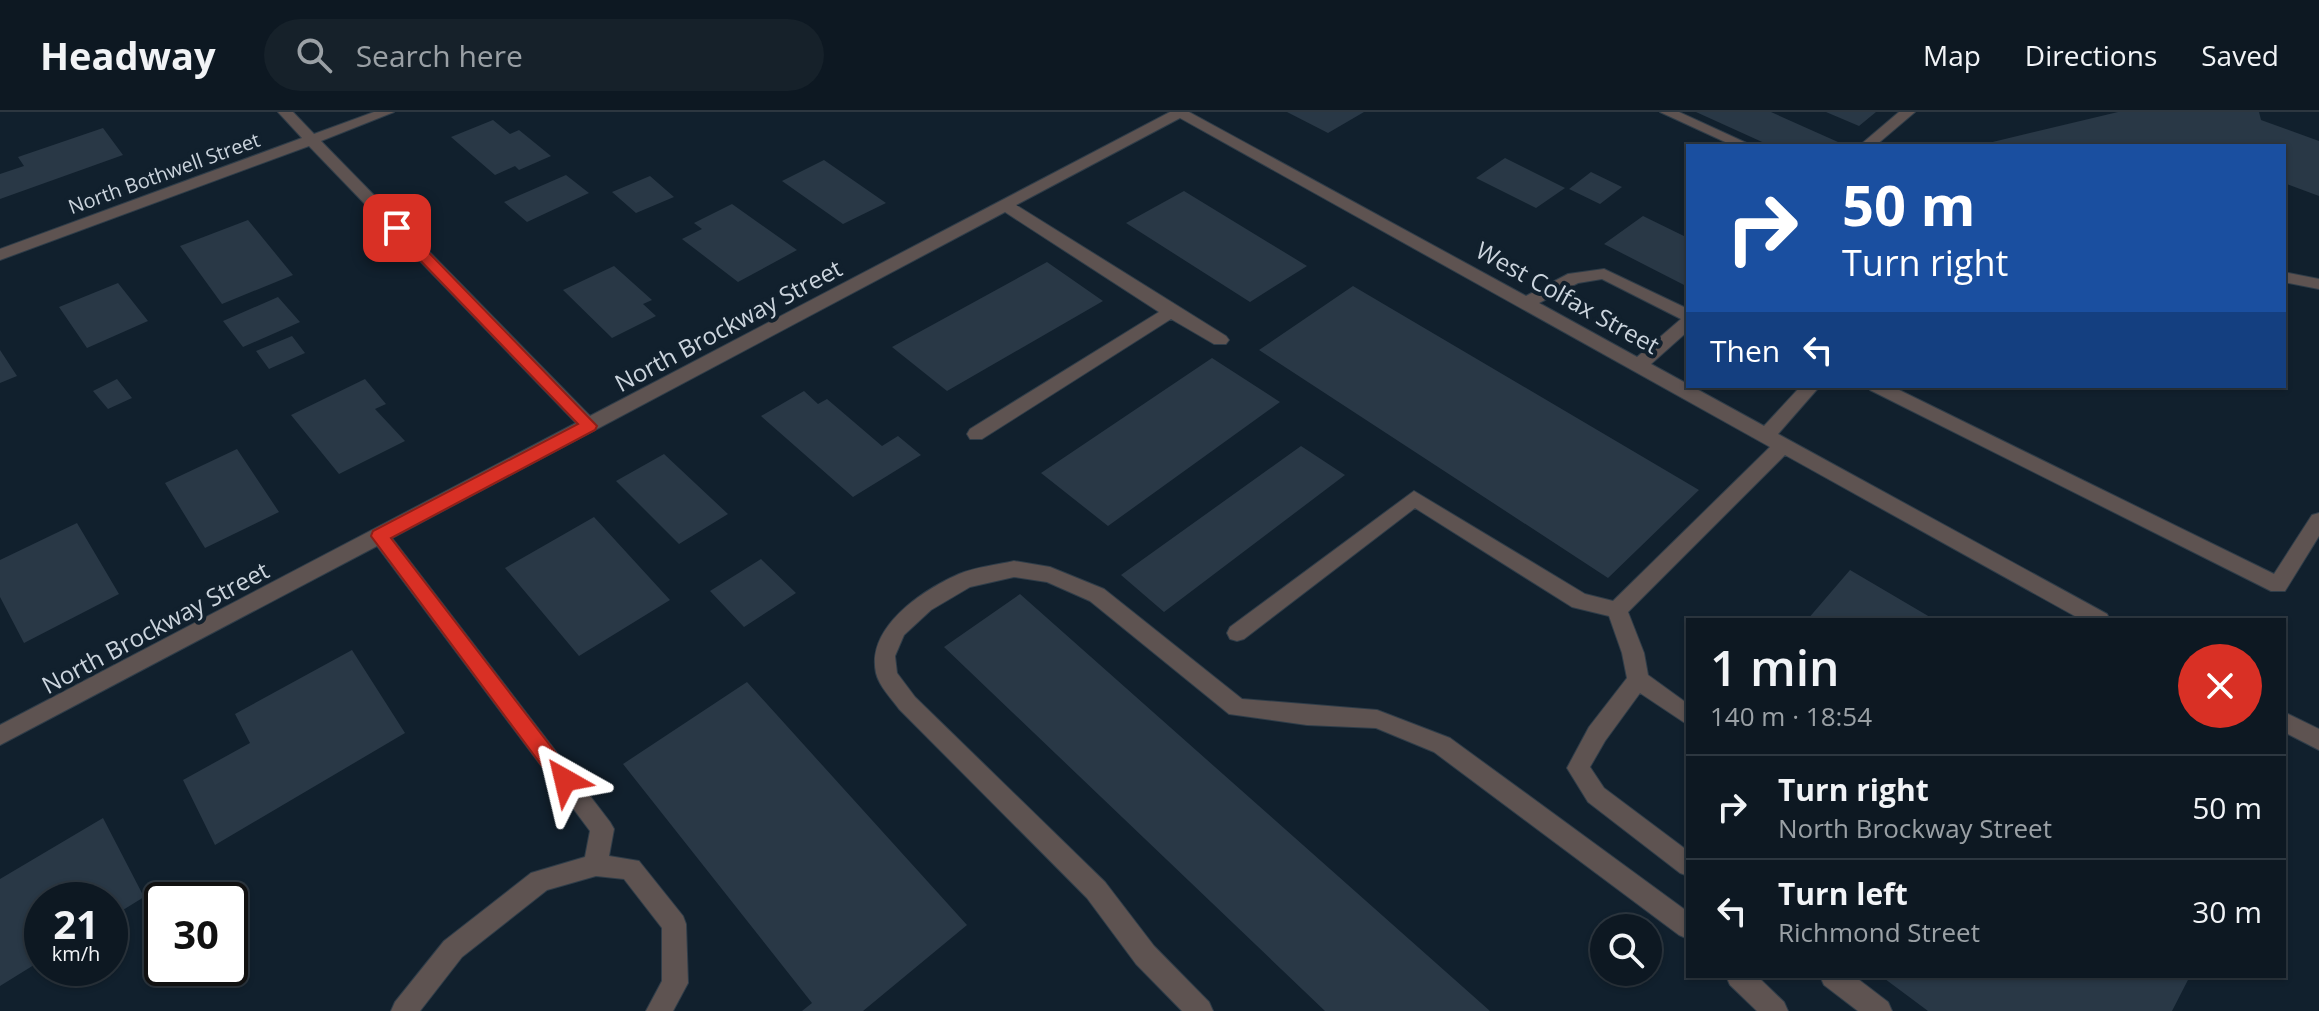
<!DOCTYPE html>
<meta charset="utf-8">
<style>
body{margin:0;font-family:"Open Sans",sans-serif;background:#16212a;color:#f1f3f6;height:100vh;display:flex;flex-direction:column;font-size:30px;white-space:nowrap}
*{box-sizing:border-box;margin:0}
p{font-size:26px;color:#9aa0a5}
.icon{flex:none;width:44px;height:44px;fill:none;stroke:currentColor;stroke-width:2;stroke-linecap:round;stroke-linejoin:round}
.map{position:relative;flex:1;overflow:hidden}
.details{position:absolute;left:1686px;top:506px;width:600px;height:360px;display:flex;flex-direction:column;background:#0d1822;border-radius:0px;box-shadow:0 2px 6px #0004,0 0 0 2px #2d3740}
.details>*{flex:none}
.banner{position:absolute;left:1686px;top:32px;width:600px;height:244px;border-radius:0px;box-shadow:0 2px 6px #0004,0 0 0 2px #2d3740;background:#1a4fa0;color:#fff;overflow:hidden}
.tools{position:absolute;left:1590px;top:802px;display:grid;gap:16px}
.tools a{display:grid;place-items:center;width:72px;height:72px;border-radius:50%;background:#0d1822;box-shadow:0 2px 6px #0004,0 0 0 2px #2d3740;font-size:40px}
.speed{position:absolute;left:24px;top:770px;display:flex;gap:16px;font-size:40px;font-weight:700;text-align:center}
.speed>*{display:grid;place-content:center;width:104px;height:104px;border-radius:50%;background:#0d1822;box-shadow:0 2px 6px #0004,0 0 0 2px #2d3740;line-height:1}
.speed small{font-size:20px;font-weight:400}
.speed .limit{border:4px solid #111;border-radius:12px;background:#fff;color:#111}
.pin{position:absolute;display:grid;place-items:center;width:68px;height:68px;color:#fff;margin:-34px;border-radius:16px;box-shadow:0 4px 12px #0006}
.me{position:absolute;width:88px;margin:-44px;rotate:323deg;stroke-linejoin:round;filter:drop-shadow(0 0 6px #0008)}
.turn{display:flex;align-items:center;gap:28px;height:168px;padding:0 24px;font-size:36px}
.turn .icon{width:104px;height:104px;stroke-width:2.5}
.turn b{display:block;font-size:56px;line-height:68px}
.then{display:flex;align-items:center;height:76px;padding:0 24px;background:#0003;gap:16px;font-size:30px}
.round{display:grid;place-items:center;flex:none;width:84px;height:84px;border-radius:42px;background:#16212a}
.overview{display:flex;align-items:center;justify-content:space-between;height:136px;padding:0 24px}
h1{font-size:48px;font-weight:600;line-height:60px}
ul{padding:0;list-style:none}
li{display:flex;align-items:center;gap:24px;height:104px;padding:0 24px;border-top:2px solid #2d3740}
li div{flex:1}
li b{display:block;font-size:30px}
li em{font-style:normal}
header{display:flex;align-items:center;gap:48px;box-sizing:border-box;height:112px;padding:0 40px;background:#0d1822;border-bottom:2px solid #2d3740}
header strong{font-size:38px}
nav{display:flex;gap:44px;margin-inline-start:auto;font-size:28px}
.search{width:560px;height:72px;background:#16212a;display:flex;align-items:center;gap:20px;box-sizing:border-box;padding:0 28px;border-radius:44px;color:#9aa0a5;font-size:30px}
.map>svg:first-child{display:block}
</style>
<header>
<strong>Headway</strong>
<div class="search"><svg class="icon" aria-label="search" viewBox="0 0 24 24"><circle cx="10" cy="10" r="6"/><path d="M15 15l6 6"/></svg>Search here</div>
<nav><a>Map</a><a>Directions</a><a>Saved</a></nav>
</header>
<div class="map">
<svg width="2319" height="899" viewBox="0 0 2319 899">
<rect width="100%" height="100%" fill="#11202d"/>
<path fill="#293846" d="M1287 0H1364L1328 21Z
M1696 0H1771L1838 30 1833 34H1771Z
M1826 0H1876L1859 14Z
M2118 0H2259L2261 8 2319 29V84L2284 71V34H1976Z
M493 8 510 22 519 18 551 44 519 58 515 54 495 63 451 25Z
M103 16 123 43 0 87V62L24 54 18 45Z
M1505 46 1565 76 1536 96 1476 66Z
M824 48 886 91 843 112 782 69Z
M1591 60 1622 75 1600 92 1569 77Z
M566 63 589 81 527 110 504 90Z
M650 64 674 85 636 101 612 80Z
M1184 79 1307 154 1250 190 1126 111Z
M732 92 797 138 738 170 682 127 702 117 694 111Z
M1643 104 1688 126V175L1604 132Z
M248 108 293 163 222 192 180 134Z
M1047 150 1103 189 947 279 892 235Z
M614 154 652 188 643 192 656 204 612 226 563 178Z
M118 171 148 209 87 236 59 195Z
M1353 174 1699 378 1608 466 1259 238Z
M278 185 300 210 243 235 223 209Z
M292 224 305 241 269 257 256 239Z
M0 238 17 264 0 271Z
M1212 246 1280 290 1108 414 1041 361Z
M117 267 132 286 108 297 93 279Z
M365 267 386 292 375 297 405 329 339 362 291 303Z
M804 279 818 292 827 287 882 334 898 324 921 343 853 385 761 304Z
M1301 334 1345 363 1164 500 1121 463Z
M237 337 279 400 205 436 165 371Z
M664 342 728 402 679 432 616 369Z
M594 405 670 488 579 544 505 456Z
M77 411 119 482 24 531 0 485V448Z
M761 447 796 481 744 515 710 479Z
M1850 458 1935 508H1807Z
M1020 482 1490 899H1325L944 535Z
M352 538 405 621 215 733 183 668 250 631 235 602Z
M747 570 967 813 863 899H802L812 891 623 652Z
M103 706 144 785 110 806V788H42V848L0 874V767Z
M1881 864H2190L2172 899H1928Z"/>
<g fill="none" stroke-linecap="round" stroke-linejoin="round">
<defs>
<path id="minor" d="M278 0H293L314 22 374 0H394L321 29 590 304 1170 0H1189L1526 184 1568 162 1604 157 1688 197V219L1651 252 1764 314 1801 274H1820L1778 322 2107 502 2110 508H2082L1785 343 1628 500 1644 541 1648 563 1688 592V613L1640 581 1605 629 1590 655 1604 676 1688 739V764L1680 761 1588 690 1567 656 1589 615 1627 566 1622 541 1609 504 1572 495 1415 396 1244 527 1237 529 1230 527 1227 521 1230 515 1414 379 1585 482 1613 489 1770 335 1180 6 1016 93 1226 224 1229 228 1226 232H1214L1171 207 982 327H970L967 322 970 317 1159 200 1005 100 392 426 610 710 614 717 609 744 639 749 683 804 686 812 688 871 673 899H646L662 869V816L624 767 596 764 547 778 462 845 420 899H391L395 890 444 829 531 761 585 745 590 719 377 434 0 633V613L576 311 309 34 0 148V137L302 26ZM1602 167 1681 207 1637 245 1539 191 1578 171Z
M1660 0H1679L1753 34H1734Z
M1899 0H1915L1875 34H1859Z
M2284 160 2319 167V177L2284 170Z
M1867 274H1891L2274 462 2312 403 2319 401V424L2285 479H2271L1870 278Z
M1014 449 1050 455 1104 477 1242 587 1377 598 1450 626 1688 800V827L1679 823 1434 640 1376 616 1307 613 1229 602 1090 489 1047 470 1014 465 970 475 931 498 904 523 895 544 897 561 915 585 1105 770 1154 834 1209 890 1213 899H1182L1136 852 1087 786 899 597C891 586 879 574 876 561 866 515 923 478 959 462 976 455 996 453 1014 449Z
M2284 600 2319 617V638L2284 620Z
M1726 864H1757L1784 890 1788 899H1757L1730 873Z
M1820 864H1854L1888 890 1892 899H1858L1824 873Z"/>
</defs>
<use href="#minor" stroke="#2f3d49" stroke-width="2"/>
<use href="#minor" fill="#5e5351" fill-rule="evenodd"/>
</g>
<path fill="#d93025" stroke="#8d1f18" stroke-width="2" d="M397 112 402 113 597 314 595 318 391 426 572 662 575 668 572 674 565 677 557 674 371 424 373 419 578 312 392 119V113Z"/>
<g text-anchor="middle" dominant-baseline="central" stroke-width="8" stroke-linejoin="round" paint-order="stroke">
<g font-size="20" fill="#cbd4dd" stroke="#11202d">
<text transform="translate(164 61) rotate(-20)">North Bothwell Street</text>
</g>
<g font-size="24" fill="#cbd4dd" stroke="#11202d">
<text transform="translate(1568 185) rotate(29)">West Colfax Street</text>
<text transform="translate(728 213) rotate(-28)">North Brockway Street</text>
<text transform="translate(155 515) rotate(-28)">North Brockway Street</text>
</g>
</g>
</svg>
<div class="tools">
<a><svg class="icon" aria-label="search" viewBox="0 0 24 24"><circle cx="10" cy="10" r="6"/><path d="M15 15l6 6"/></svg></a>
</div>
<div class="speed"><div>21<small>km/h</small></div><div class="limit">30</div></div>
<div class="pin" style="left:397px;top:116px;background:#d93025"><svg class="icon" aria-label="arrive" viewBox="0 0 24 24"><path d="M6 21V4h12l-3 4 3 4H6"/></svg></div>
<svg class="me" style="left:565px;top:668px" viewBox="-20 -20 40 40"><path d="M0-17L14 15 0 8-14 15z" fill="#d93025" stroke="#fff" stroke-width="4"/></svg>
<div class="banner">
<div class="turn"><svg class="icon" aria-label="right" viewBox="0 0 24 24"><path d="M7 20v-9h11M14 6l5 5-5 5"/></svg><div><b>50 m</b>Turn right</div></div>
<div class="then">Then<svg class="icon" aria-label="left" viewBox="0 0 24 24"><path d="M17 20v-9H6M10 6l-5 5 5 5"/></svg></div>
</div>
<section class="details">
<div class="overview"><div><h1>1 min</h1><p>140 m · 18:54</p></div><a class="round" style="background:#d93025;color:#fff"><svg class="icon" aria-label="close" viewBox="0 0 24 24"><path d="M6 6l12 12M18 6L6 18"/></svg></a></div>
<ul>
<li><svg class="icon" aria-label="right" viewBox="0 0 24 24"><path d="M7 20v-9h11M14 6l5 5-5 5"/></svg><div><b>Turn right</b><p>North Brockway Street</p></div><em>50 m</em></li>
<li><svg class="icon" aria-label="left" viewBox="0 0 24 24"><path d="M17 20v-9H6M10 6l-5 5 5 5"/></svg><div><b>Turn left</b><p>Richmond Street</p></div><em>30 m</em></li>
</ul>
</section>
</div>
